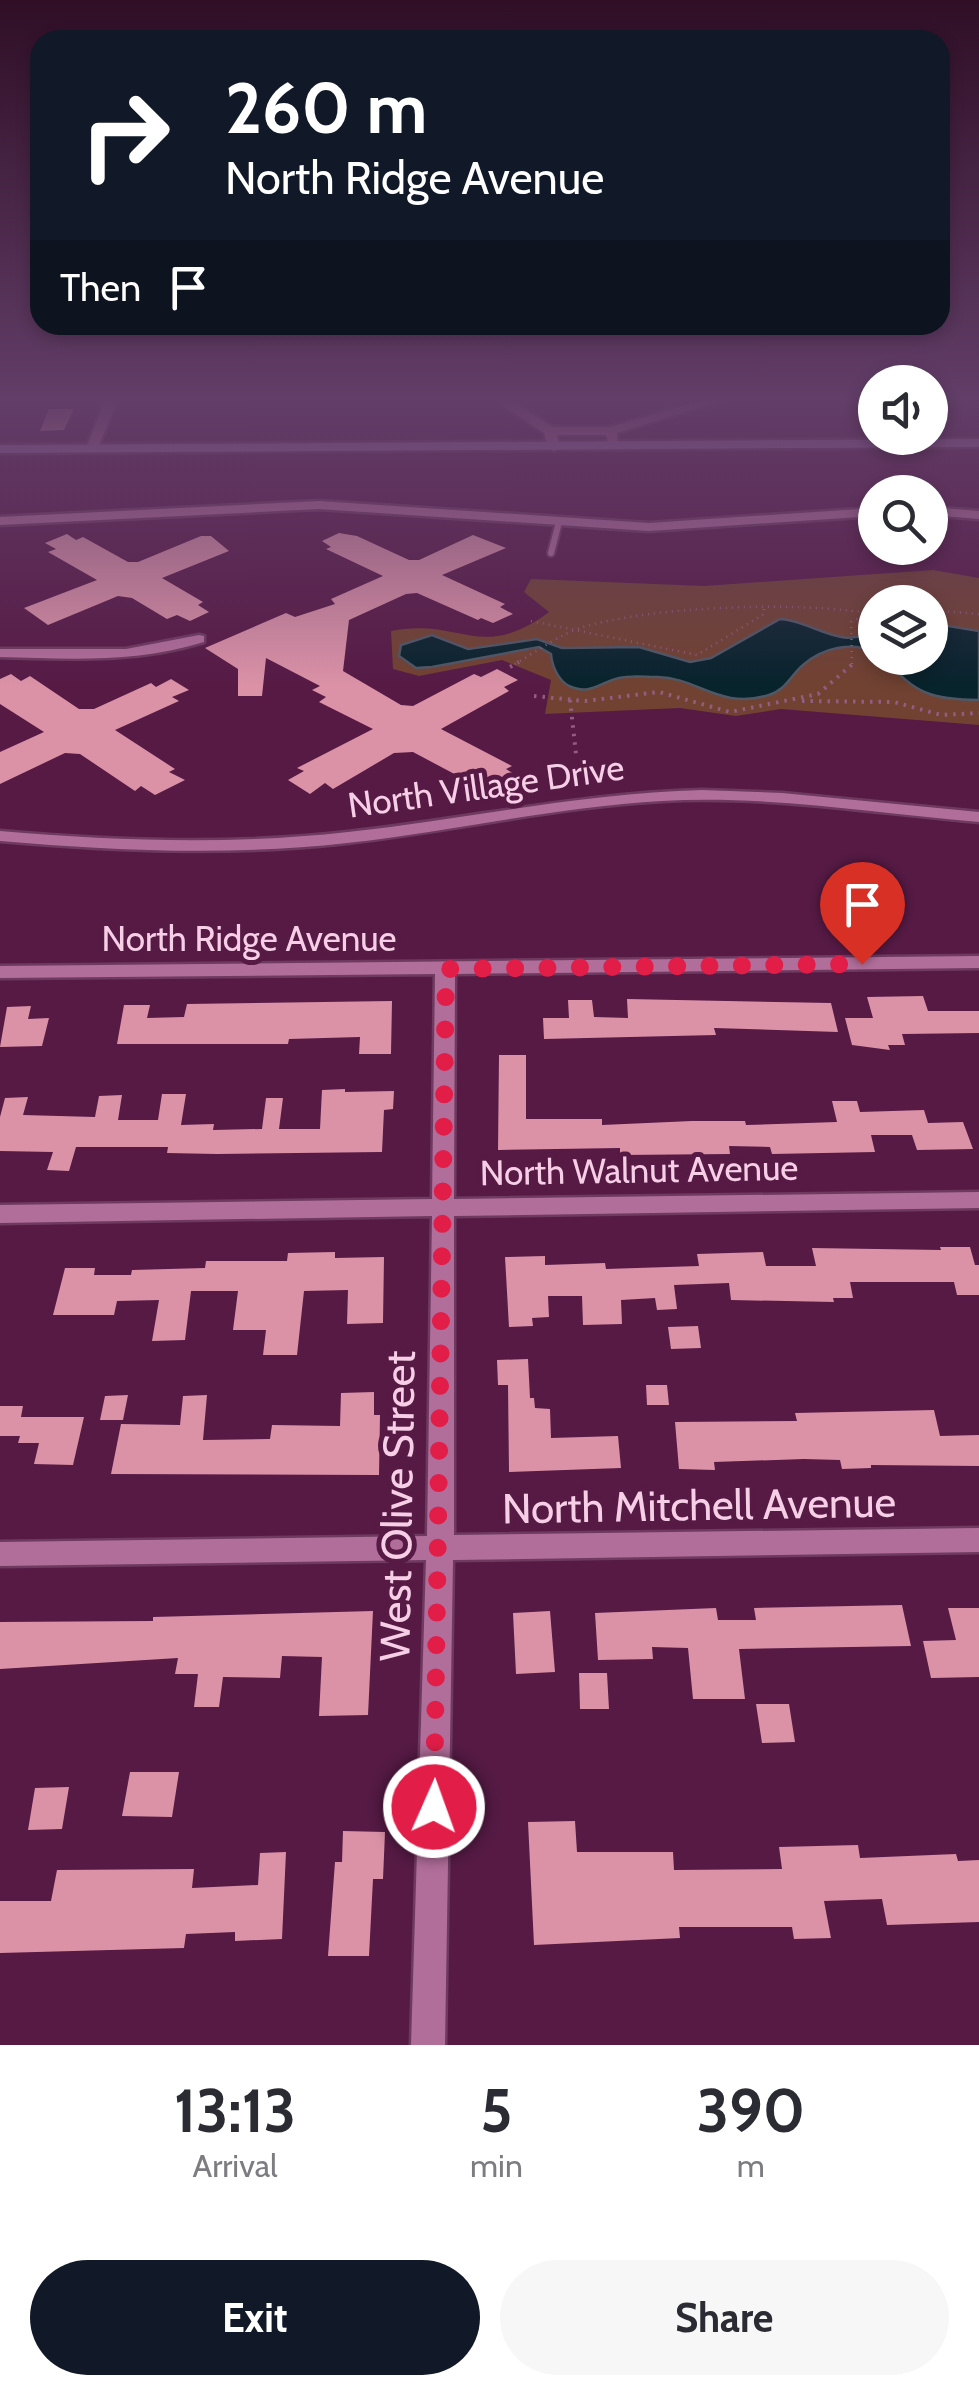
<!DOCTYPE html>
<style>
body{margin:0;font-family:Cabin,sans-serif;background:#f7f7f7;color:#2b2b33;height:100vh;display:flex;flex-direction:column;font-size:38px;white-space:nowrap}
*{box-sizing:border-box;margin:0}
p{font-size:32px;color:#7c7c81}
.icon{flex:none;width:55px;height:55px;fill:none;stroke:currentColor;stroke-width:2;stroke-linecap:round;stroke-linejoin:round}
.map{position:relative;height:2045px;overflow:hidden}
.panel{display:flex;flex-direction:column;background:#fff;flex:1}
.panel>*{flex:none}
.top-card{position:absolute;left:30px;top:30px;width:920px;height:305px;border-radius:30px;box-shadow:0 5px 15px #0003;background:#111827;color:#fff;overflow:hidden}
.controls{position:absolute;left:858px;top:365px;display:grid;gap:20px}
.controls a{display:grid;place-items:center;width:90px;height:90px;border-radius:50%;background:#fff;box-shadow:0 5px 15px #0003;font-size:50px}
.pin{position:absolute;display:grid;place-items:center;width:85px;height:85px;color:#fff;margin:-102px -42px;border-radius:50% 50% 50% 0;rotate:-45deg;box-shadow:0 0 10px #0007}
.pin .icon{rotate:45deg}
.me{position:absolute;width:110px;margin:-55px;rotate:2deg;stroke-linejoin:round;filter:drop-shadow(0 0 8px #0008)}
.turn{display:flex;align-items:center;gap:35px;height:210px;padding:0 30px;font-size:45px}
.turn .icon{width:130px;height:130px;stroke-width:2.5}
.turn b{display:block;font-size:70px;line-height:85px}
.then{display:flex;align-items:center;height:95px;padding:0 30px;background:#0003;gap:20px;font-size:38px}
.eta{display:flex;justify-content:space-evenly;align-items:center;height:170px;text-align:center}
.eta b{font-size:60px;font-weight:800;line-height:70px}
.button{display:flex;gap:20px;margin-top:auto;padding:20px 30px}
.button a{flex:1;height:115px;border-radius:60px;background:#111827;color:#fff;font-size:40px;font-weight:800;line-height:115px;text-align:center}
.button a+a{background:#f7f7f7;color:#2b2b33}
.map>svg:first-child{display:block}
</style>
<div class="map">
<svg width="979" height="2045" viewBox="0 0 979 2045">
<rect width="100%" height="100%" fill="#561a45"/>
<path fill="#714231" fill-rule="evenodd" d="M933 570 979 578V725L781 709 736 716 680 708 545 714 551 680 502 660 419 676 393 669 391 631C461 617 480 663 549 612L524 592 531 579 704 586ZM875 602H930V658H875Z"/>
<path fill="#07232c" stroke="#4f5764" stroke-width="2.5" d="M780 619C812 620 847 655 875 627V652C852 641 822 648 803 665 791 675 786 690 769 695 720 710 698 678 658 677 646 677 630 675 619 678 600 682 591 696 569 686 558 680 552 666 551 654L539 647 432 667 416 668 399 656 401 645 432 635 468 649 537 639 562 648 639 647 690 662 711 658Z
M930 623 979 631V700C934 700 913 694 885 658H930Z"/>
<path fill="#db92a7" d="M49 409H74L64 430 40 431Z
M339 533 357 536 409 560H419L473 535 506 548 442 575 505 604 500 607 513 614 493 623 481 618 478 620 417 593 406 594 349 620 343 671 401 705 413 706 474 674 481 677 497 669 518 680 504 687 509 691 441 729 512 766 506 769 521 778 501 790 485 783 477 786 413 752 394 753 333 789 325 783 310 794 288 780 304 771 297 768 373 729 319 702 326 697 312 690 320 686 266 658 262 696H238V669L205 648 286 613 295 617 335 604 331 599 383 576 326 549 331 547 322 541Z
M67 534 76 540 83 537 128 562H138L201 536H211L229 551 162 578 203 602 198 605 209 612 190 621 177 615 167 619 132 598 118 596 48 625 24 608 97 580 48 552 56 549 45 543Z
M11 674 21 681 30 676 79 709H94L151 683 156 687 171 679 189 690 172 697 179 701 115 730 175 769 169 772 185 780 155 795 141 786 135 791 80 754 65 753 0 784V752L44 732 0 704V679Z
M923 996 928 1011H979V1033L902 1034 905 1045H888L890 1050 852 1045 845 1018H873L867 997Z
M627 999 831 1003 838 1032 714 1028 716 1035 544 1039 543 1018H569L568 1000H592L594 1017 628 1018Z
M392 1001 391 1054H359L360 1037 289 1039 288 1044H117L124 1005H150L147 1018 184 1017 187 1004Z
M31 1006 28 1019 49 1018 42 1046 0 1047 7 1007Z
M499 1055H526V1119H602V1125L692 1121H745L746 1125 837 1122 832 1101H857L860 1112 924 1110 928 1123 963 1122 973 1149 917 1150 912 1135H871L875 1152 772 1154 770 1147 729 1146 730 1154 620 1155V1148L498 1150Z
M345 1089V1092L394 1091 393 1109 384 1110 382 1152 217 1154 167 1153 168 1147H76L69 1171 47 1170 53 1152 0 1151V1117L5 1098 28 1097 23 1115 95 1117 99 1096 122 1095 118 1120H158L162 1094H186L181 1125 214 1124 213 1130 262 1129 266 1098H283L279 1129H320L322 1090Z
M940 1247H970L975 1265H979V1295H957L954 1282H850L853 1298H833L834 1302 731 1300 729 1283 674 1285 677 1309 657 1310 655 1298 621 1300 622 1324 583 1325 582 1296H548L549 1317 532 1318 533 1326 509 1327 505 1257 545 1256V1265L605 1263 606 1269 699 1266 697 1254 763 1252 766 1266H816L812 1248 941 1250Z
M335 1252V1258L384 1257 383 1323 347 1324 348 1290 304 1291 297 1355H263L266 1330H233L238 1291H191L185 1340 152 1341 159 1300 117 1301 114 1315H53L65 1268H95L94 1275H131L132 1270 205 1268 206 1261H287L288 1253Z
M698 1326 701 1348 671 1349 668 1327Z
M528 1359 530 1398H534L535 1408 550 1409 551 1438 618 1436 621 1468 509 1472 508 1385H498L497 1360Z
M646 1385H667L669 1405H647Z
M374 1392V1415H380L379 1475 111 1474 121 1424 180 1425 183 1396 207 1395 203 1440 270 1439 272 1425 340 1426 341 1393Z
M128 1395 123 1420H100L105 1396Z
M0 1406H23L21 1417H84L73 1465 34 1464 39 1443H18L20 1436H0Z
M934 1410 940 1436 979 1435V1466L871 1465V1468L842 1469 840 1460 804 1459 714 1462 715 1470 679 1469 675 1422 797 1421 795 1413Z
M902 1605 911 1646 739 1649 745 1699H693L688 1648 652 1647 653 1659 598 1660 595 1613 716 1608 718 1620H756L754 1608Z
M948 1608H979V1677L931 1678 923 1641 956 1640Z
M373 1611 368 1715 319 1716 322 1657 282 1656 280 1678 223 1677 219 1707H194L198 1674H175L178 1658 0 1669V1622L153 1621V1617Z
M550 1611 555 1672 516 1674 513 1613Z
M579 1673H607L609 1709H580Z
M756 1704H789L795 1742 762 1743Z
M130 1772H179L172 1817 122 1816Z
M69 1787 62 1829 28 1830 35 1788Z
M575 1821 577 1852H673L674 1870 782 1869 779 1847 858 1845 860 1858 956 1854 958 1861 979 1860V1922L887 1925 882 1899 824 1901 831 1938 794 1939 792 1927H679L680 1938 534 1945 528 1822Z
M343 1831 385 1832 383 1879H373L369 1956H328L335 1862H342Z
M286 1852 282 1939 235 1941V1932L186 1934 184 1948 0 1953V1901H51L57 1870 194 1869 192 1888 258 1885 260 1853Z"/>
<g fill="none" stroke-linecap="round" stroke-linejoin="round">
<defs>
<path id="lane" d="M551 553 559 522"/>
<path id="street" d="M105 401H117L98 448 88 451 86 448Z
M497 401H511L553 427H610L701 401H719L617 433 618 449H610L606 435H557L560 447 554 451 548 447 544 433Z
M319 501 649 523 875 508V516L649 531 319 509 0 525V517Z
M930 507 979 511V519L930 515Z
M199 635 204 636V642C137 663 70 659 0 657V649H126Z
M702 790 782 793 979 812V822C874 813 768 795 662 801 556 807 453 831 347 843 232 856 116 851 0 841V831C116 841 232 845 348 832 467 819 583 793 702 790Z
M979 956V968L455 974 454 1199 979 1192V1208L454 1216V1535L979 1528V1552L453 1560 445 2045H411L426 1560 0 1566V1542L427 1536 432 1216 0 1223V1205L432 1199 435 974 0 978V966Z"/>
<path id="secondary" d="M979 439V447L0 453V445Z"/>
</defs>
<use href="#lane" stroke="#6e3a60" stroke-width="10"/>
<use href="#street" stroke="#6e3a60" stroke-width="5"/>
<use href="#secondary" stroke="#6e3a60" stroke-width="5"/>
<path stroke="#915d81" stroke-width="2.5" stroke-dasharray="1 5" stroke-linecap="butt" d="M930 610 979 614
M531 621 697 655 764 614V609
M515 664C536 652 560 634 583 627 658 606 785 602 862 612
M852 664 851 622 875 610"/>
<path stroke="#915d81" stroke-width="4" stroke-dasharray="2.5 6" stroke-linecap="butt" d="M510 667 519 662
M534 696 585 701 659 692 730 712 818 694 855 662
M570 700 576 754
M802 701 894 702 941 715 979 713"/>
<use href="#lane" stroke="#b26e9b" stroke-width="6"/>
<use href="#street" fill="#b26e9b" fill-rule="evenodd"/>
<use href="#secondary" fill="#aa7cb6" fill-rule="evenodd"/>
</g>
<linearGradient id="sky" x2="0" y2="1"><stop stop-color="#2f0e26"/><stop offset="0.58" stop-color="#623e68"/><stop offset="1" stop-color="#623e68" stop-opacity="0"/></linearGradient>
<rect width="979" height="687" fill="url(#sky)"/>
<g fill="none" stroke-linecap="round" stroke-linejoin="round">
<path stroke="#e11d48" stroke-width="18" stroke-dasharray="0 32.4" d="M434 1807 446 969 862 964"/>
</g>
<g text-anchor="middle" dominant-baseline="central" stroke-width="10" stroke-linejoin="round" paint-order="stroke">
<g font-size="35" fill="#f6cfe7" stroke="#561a45">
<text transform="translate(486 786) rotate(-8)">North Village Drive</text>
<text x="249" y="938">North Ridge Avenue</text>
<text transform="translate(639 1170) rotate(-1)">North Walnut Avenue</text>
</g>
<g font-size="42" fill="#f6cfe7" stroke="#561a45">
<text transform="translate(699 1505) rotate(-1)">North Mitchell Avenue</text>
<text transform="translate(397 1506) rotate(-89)">West Olive Street</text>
</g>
</g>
</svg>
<div class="controls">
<a><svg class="icon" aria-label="sound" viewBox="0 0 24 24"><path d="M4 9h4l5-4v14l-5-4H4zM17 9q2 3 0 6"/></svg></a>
<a><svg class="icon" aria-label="search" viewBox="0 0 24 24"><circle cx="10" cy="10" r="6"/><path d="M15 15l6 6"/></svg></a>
<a><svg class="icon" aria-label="layers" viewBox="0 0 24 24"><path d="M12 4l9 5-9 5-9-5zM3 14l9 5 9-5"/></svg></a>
</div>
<div class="pin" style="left:862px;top:964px;background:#d93025"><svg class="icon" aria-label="arrive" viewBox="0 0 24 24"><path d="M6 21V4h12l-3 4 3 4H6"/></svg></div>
<svg class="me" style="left:434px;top:1807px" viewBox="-20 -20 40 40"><circle r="17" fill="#e11d48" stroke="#fff" stroke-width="3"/><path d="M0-11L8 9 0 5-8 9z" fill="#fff"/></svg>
<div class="top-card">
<div class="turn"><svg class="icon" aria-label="right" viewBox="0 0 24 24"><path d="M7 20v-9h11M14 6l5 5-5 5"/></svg><div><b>260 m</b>North Ridge Avenue</div></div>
<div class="then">Then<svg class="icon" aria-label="arrive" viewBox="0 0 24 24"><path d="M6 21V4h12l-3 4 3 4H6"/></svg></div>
</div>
</div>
<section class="panel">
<div class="eta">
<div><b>13:13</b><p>Arrival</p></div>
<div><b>5</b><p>min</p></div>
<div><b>390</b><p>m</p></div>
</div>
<div class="button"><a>Exit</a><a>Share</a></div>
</section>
